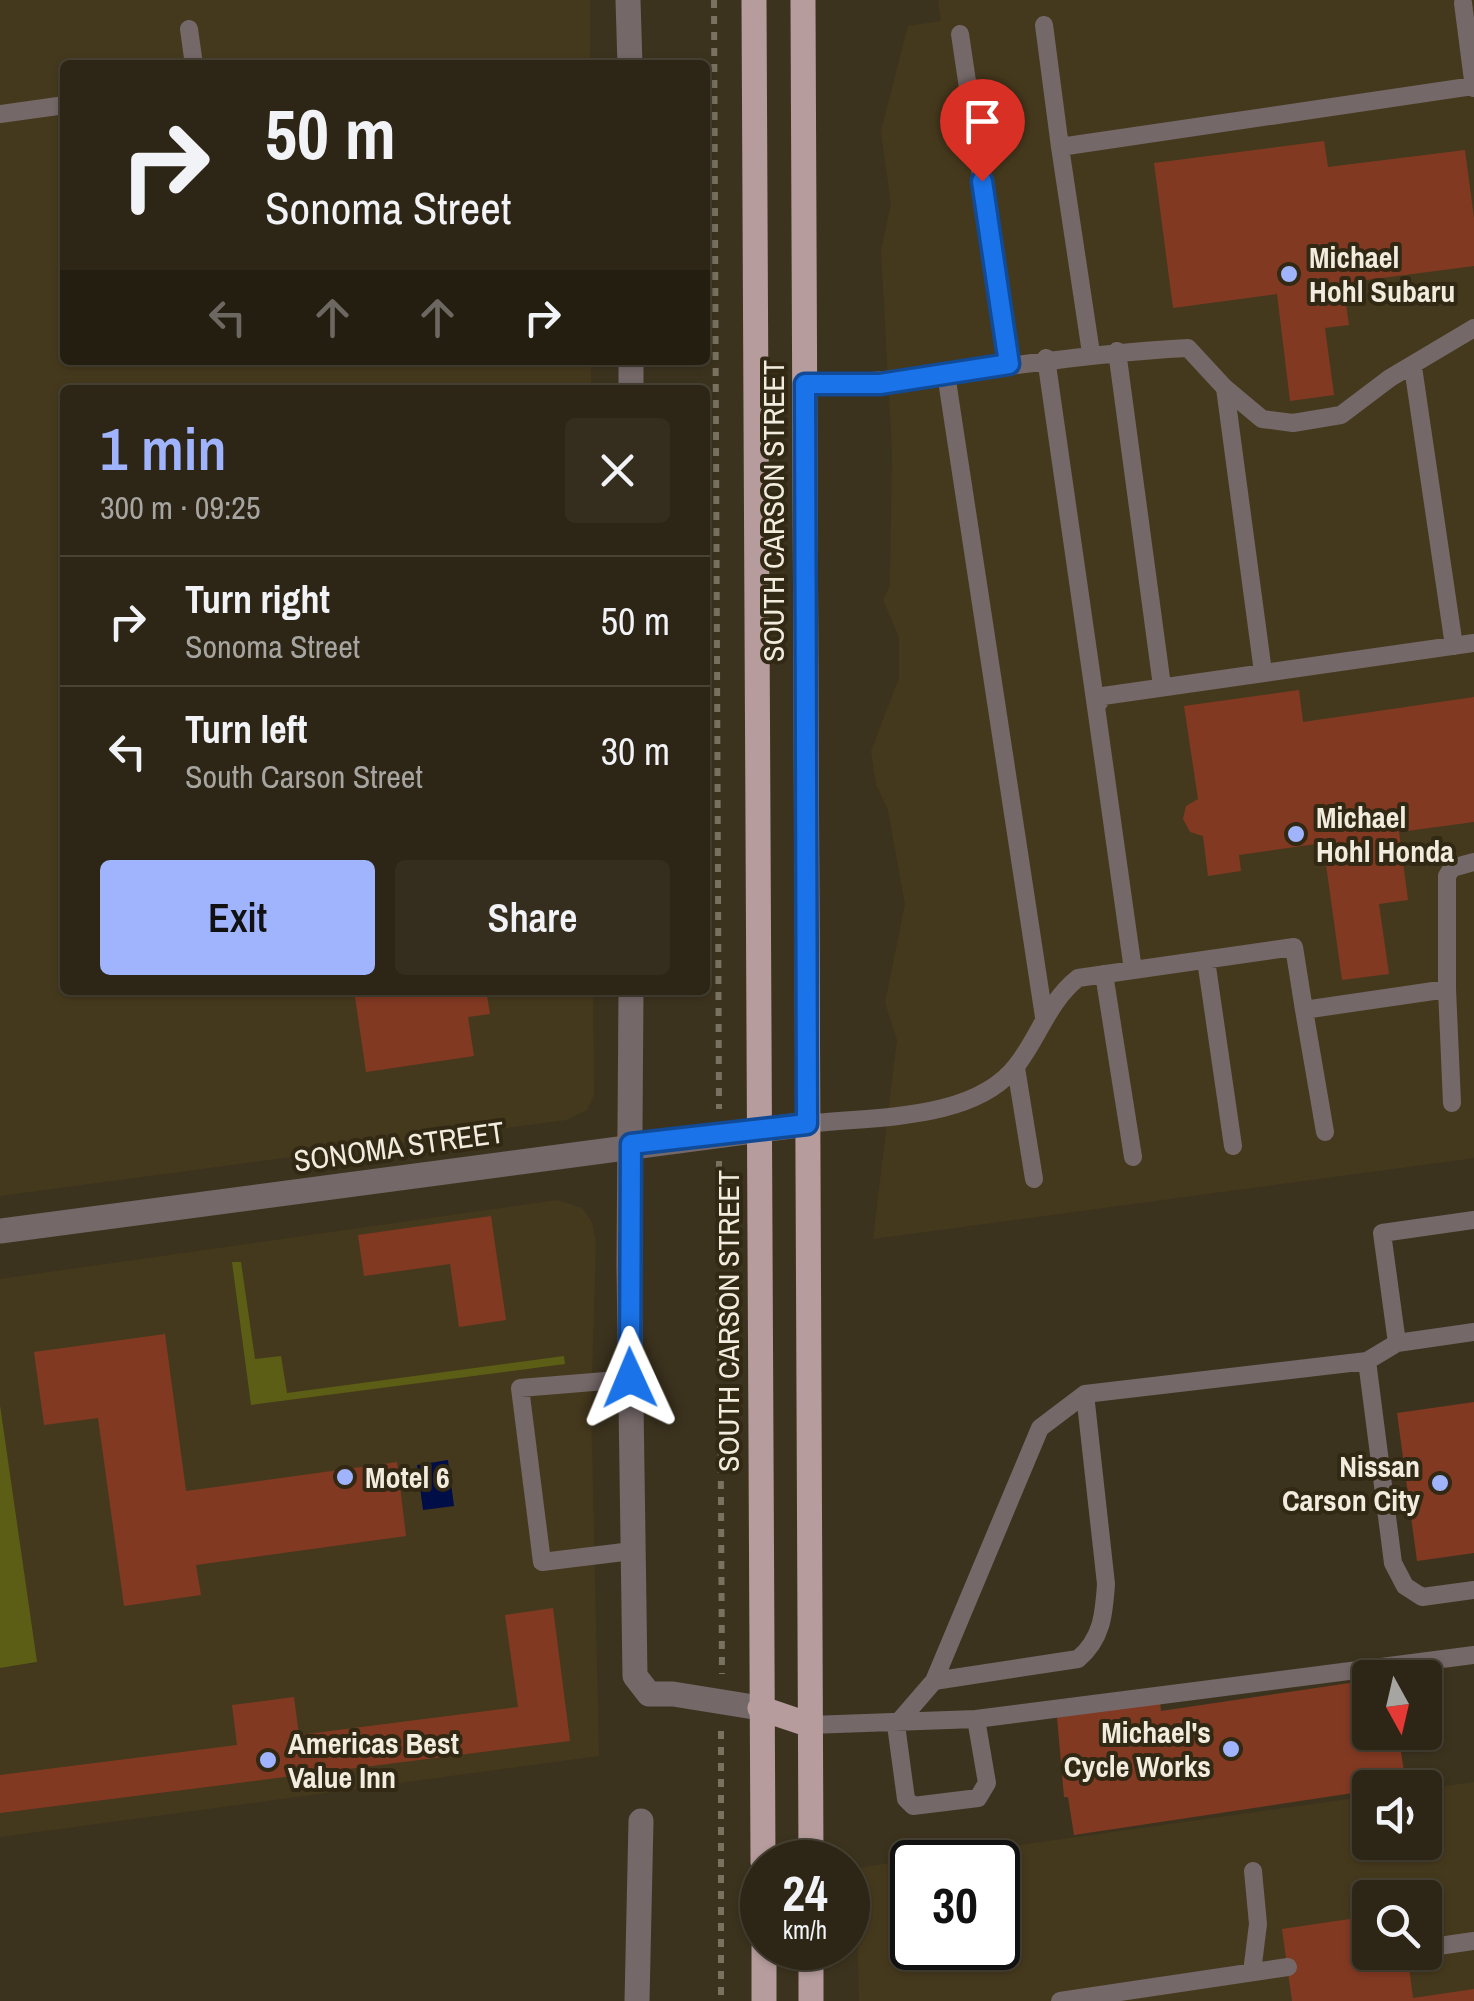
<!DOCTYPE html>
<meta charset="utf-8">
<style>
body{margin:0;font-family:"Archivo Narrow",sans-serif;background:#352e1f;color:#f1f3f6;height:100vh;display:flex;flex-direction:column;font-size:38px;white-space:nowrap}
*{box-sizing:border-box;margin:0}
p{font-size:32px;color:#a7a5a1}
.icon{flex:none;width:55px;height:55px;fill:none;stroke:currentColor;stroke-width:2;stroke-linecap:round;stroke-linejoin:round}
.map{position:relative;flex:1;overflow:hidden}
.side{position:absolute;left:60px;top:385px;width:650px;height:610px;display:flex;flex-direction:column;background:#2d2616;border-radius:10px;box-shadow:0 2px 8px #0004,0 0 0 2px #484335}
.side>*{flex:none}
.hud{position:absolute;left:60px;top:60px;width:650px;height:305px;border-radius:10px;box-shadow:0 2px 8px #0004,0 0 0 2px #484335;background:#2d2616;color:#f1f3f6;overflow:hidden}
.needle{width:65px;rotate:172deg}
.fabs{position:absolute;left:1352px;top:1660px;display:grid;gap:20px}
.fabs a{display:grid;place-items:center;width:90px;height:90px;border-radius:10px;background:#2d2616;box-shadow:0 2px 8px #0004,0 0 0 2px #484335;font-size:50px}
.speed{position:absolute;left:740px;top:1840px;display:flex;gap:20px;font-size:50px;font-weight:700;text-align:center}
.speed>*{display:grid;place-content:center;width:130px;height:130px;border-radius:50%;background:#2d2616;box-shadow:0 2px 8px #0004,0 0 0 2px #484335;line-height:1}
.speed small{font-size:25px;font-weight:400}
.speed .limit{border:5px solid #111;border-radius:15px;background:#fff;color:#111}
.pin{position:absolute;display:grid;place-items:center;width:85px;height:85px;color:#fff;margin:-102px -42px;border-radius:50% 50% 50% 0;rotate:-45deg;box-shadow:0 0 10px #0007}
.pin .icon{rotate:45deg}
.me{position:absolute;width:110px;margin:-55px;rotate:359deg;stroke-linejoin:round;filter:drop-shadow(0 0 8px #0008)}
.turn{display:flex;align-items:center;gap:35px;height:210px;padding:0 40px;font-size:45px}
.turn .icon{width:130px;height:130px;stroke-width:2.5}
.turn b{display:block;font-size:70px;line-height:85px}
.lanes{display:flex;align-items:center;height:95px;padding:0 40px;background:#0003;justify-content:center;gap:50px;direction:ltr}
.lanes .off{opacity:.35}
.round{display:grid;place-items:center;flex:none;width:105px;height:105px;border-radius:10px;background:#352e1f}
.headline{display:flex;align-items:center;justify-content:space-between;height:170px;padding:0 40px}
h1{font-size:60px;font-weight:600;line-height:75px;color:#a0b3fd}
.primary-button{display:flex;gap:20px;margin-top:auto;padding:20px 40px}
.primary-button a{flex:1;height:115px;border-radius:10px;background:#a0b3fd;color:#111;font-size:40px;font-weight:600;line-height:115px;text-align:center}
.primary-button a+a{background:#352e1f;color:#f1f3f6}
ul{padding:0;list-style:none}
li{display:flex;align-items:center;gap:30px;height:130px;padding:0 40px;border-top:2px solid #484335}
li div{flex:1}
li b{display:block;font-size:38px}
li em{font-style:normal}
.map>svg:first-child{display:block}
</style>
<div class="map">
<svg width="1474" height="2001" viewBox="0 0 1474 2001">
<rect width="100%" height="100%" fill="#3c331e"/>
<path fill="#45391d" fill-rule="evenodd" d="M0 0H590V65H65V360H591V390H65V990H593L594 1095 587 1110 566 1120 0 1196Z
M938 0H1474V1158L873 1239 897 1040 885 1003 905 904 888 810 876 784 871 751 899 678V637L883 600 890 585 892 450 881 250 891 204 881 131 908 26 941 21Z
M557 1200 582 1208 592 1222 596 1245 591 1404 599 1756 0 1837V1668L36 1663 0 1405V1279Z
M1474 1782V2001H859L856 1868 1370 1796V1842H1425V1789ZM912 1862H998V1948H912ZM1370 1898H1425V1952H1370Z"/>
<path fill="#5b5e14" d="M232 1262H241L255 1359 281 1356 287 1393 564 1356 565 1364 251 1405Z
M0 1405 37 1662 0 1668Z"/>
<path fill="#000e47" d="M448 1460 454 1506 423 1510 417 1465Z"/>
<path fill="#823922" d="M1324 141 1328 167 1465 150 1474 218V266L1343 283 1349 325 1325 328 1334 395 1290 401 1277 294 1173 308 1154 163Z
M1299 690 1303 722 1474 697V822L1399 832 1408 900 1379 904 1389 974 1342 980 1323 843 1239 855 1241 871 1208 876 1203 836 1190 832 1183 819 1186 806 1198 799 1184 706Z
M354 990H486L490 1014 468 1017 474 1056 366 1072Z
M491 1216 506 1320 459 1327 450 1264 364 1276 358 1235Z
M165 1334 186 1491 397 1462 406 1536 196 1565 201 1595 124 1606 98 1418 44 1425 34 1352Z
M1474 1402V1553L1417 1561 1397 1413Z
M553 1608 570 1741 0 1813V1775L237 1745 232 1705 294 1697 299 1735 518 1707 505 1615Z
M1370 1680V1732H1398L1406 1785 1074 1835 1068 1797H1064L1057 1717 1160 1702 1161 1711Z
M1370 1916V1952H1407L1413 1998 1474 1989V2001H1292L1282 1929Z"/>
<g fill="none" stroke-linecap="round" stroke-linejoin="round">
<path stroke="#7a7260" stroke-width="6" stroke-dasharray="8 8" stroke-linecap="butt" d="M714 0 719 1109
M719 1161 722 1674
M721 1731V2001"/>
<path stroke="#756869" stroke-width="18" d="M1463 3 1474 88
M1044 25 1060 147
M189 29 194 65
M960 34 1009 364
M0 114 65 105
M1117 351 1162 686
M1091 353 1060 147 1474 86
M1046 358 1096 707
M1413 367 1454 646
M946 374 1044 1017
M805 384C934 382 1060 354 1188 348L1225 388 1262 419 1293 423 1341 415 1390 378 1474 328
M1225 388 1263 672
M1206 960 1233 1146
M1133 970 1096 707 1103 696 1474 643
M1104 974 1133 1157
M1447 989 1452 1103
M1304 1010 1325 1132
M1016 1068 1034 1179
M807 1124C871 1116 974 1122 1017 1065 1040 1035 1048 1002 1078 978L1294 947 1304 1010 1447 989V876L1452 868 1474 862
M1474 1220 1382 1233 1397 1343 1474 1332
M1367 1361 1393 1563 1405 1586 1422 1597 1474 1590
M630 1379 520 1388 542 1562 632 1551
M1085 1394 1106 1584C1104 1614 1102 1639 1078 1659L934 1681 1040 1428 1085 1394 1367 1361 1397 1343
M976 1719 1474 1655
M810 1725 976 1719 987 1783 978 1798 913 1806 906 1799 896 1725 934 1681
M1425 1948 1474 1941
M1252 1972 1258 1924 1253 1871
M1060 2001 1288 1967"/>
<path stroke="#756869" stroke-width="25" d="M628 0 630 65
M631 360V390
M631 990 629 1266 635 1676 649 1694H673L760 1708
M637 2001 641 1821"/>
<path stroke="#756869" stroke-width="25" d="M0 1231 807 1124"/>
<path stroke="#b69c9d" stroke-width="25" d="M754 0 763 1862
M803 0 811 1862
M760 1708 810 1725
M764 1948V2001
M811 1948V2001"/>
</g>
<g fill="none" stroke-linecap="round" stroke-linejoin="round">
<defs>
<path id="route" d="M630 1378 631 1144 807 1124 805 384H880L1009 364 982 181"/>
</defs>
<use href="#route" stroke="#114b97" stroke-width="25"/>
<use href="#route" stroke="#1a73e8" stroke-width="18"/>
</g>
<g fill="#a0b3fd" stroke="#322914" stroke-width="4">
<circle cx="1289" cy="274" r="10"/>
<circle cx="1296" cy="834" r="10"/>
<circle cx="345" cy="1477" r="10"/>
<circle cx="1440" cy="1483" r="10"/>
<circle cx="1231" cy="1749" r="10"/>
<circle cx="268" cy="1760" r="10"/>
</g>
<g text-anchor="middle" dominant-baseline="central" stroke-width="8" stroke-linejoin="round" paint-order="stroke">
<g font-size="30" font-weight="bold" fill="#f2ecdf" stroke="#322914" text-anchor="start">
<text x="1309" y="257">Michael<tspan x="1309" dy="34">Hohl Subaru</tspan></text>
<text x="1316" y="817">Michael<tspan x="1316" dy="34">Hohl Honda</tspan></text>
<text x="1420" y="1466" text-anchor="end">Nissan<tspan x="1420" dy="34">Carson City</tspan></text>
<text x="365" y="1477">Motel 6</text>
<text x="1211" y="1732" text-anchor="end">Michael's<tspan x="1211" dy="34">Cycle Works</tspan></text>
<text x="288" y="1743">Americas Best<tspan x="288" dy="34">Value Inn</tspan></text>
</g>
<g font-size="30" fill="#f2ecdf" stroke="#322914">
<text transform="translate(773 511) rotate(-90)">SOUTH CARSON STREET</text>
<text transform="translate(399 1146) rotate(-8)">SONOMA STREET</text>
<text transform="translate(728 1321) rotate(-90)">SOUTH CARSON STREET</text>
</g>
</g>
</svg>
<div class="fabs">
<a><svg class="needle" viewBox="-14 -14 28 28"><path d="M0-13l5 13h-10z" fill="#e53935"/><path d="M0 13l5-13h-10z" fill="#a7a5a1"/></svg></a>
<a><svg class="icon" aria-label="sound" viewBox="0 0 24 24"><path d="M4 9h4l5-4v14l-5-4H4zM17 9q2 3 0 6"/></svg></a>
<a><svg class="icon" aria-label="search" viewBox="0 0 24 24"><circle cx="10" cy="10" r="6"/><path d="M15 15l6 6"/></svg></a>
</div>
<div class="speed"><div>24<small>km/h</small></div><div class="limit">30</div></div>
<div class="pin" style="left:982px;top:181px;background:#d93025"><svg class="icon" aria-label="arrive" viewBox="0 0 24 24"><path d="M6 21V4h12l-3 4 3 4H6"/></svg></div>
<svg class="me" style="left:630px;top:1378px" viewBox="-20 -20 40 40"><path d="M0-17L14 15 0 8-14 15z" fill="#1a73e8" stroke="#fff" stroke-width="4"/></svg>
<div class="hud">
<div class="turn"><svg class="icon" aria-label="right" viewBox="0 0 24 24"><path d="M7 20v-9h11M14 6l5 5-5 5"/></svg><div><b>50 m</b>Sonoma Street</div></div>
<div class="lanes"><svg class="icon off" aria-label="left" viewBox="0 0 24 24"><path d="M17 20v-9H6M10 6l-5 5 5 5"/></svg><svg class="icon off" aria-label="ahead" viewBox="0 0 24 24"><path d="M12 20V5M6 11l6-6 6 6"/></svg><svg class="icon off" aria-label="ahead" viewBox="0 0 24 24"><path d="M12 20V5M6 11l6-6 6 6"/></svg><svg class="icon" aria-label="right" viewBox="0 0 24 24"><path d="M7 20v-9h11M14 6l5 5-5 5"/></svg></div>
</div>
<section class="side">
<div class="headline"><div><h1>1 min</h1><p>300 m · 09:25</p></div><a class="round"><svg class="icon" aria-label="close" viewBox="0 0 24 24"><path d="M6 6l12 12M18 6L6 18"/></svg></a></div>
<ul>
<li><svg class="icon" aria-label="right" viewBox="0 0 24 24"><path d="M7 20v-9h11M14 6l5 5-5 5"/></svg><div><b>Turn right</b><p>Sonoma Street</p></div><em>50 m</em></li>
<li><svg class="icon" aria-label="left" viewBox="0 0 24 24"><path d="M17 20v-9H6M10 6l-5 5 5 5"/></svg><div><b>Turn left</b><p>South Carson Street</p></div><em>30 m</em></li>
</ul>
<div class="primary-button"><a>Exit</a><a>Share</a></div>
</section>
</div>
